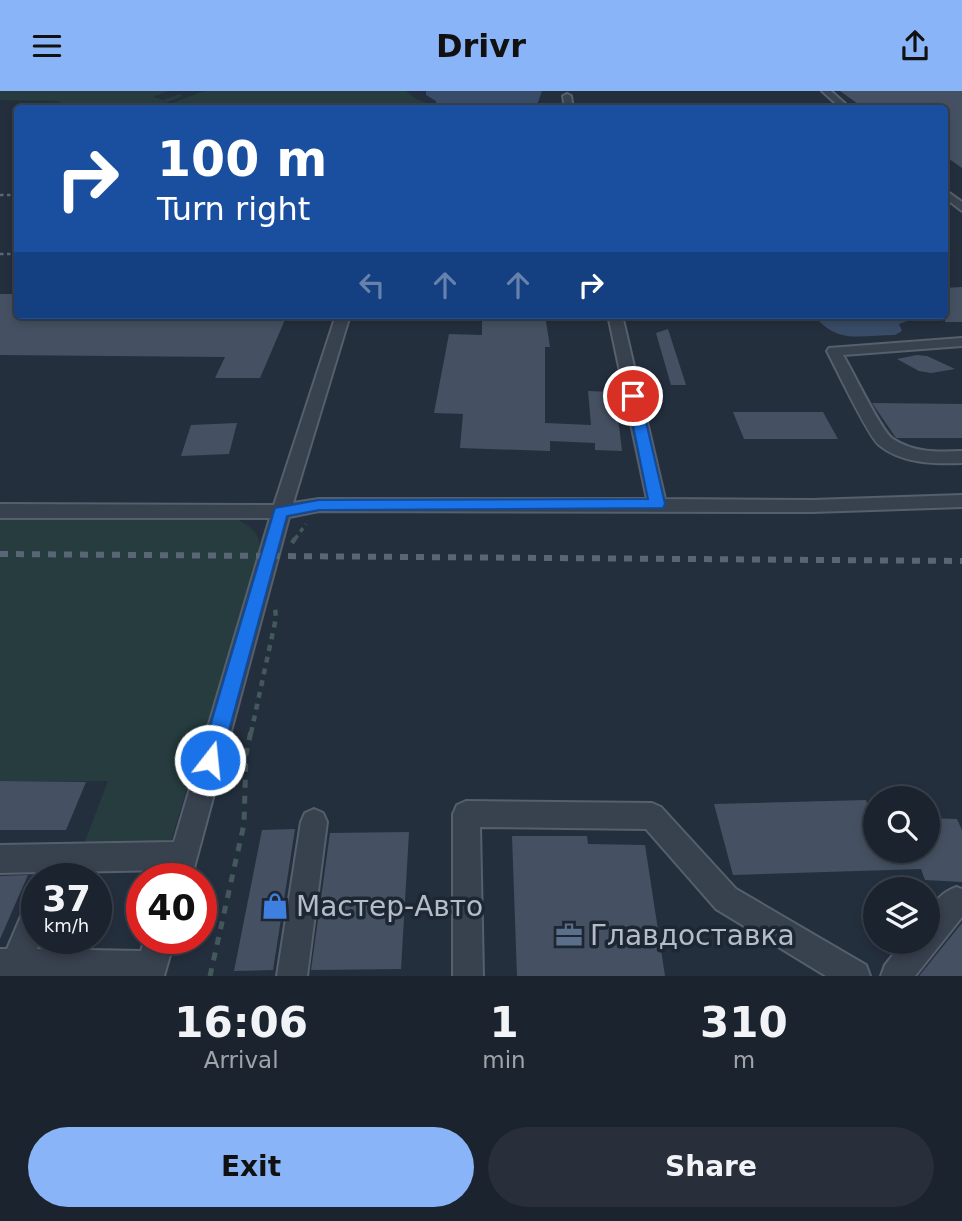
<!DOCTYPE html>
<meta charset="utf-8">
<style>
body{margin:0;font-family:"DejaVu Sans",sans-serif;background:#282f3a;color:#f1f3f6;height:100vh;display:flex;flex-direction:column;font-size:26px;white-space:nowrap}
*{box-sizing:border-box;margin:0}
p{font-size:23px;color:#a0a4aa}
.icon{flex:none;width:38px;height:38px;fill:none;stroke:currentColor;stroke-width:2;stroke-linecap:round;stroke-linejoin:round}
.map{position:relative;height:885px;overflow:hidden}
.panel{display:flex;flex-direction:column;background:#1b232e;flex:1}
.panel>*{flex:none}
.banner{position:absolute;left:14px;top:14px;width:934px;height:214px;border-radius:7px;box-shadow:0 4px 10px #0003,0 0 0 2px #39404a;background:#1a4fa0;color:#fff;overflow:hidden}
.controls{position:absolute;left:863px;top:695px;display:grid;gap:14px}
.controls a{display:grid;place-items:center;width:77px;height:77px;border-radius:50%;background:#1b232e;box-shadow:0 4px 10px #0003,0 0 0 2px #39404a;font-size:35px}
.speed{position:absolute;left:21px;top:772px;display:flex;gap:14px;font-size:35px;font-weight:700;text-align:center}
.speed>*{display:grid;place-content:center;width:91px;height:91px;border-radius:50%;background:#1b232e;box-shadow:0 4px 10px #0003,0 0 0 2px #39404a;line-height:1}
.speed small{font-size:18px;font-weight:400}
.speed .limit{border:10px solid #d22;background:#fff;color:#111}
.pin{position:absolute;display:grid;place-items:center;width:60px;height:60px;color:#fff;margin:-30px;border:4px solid #fff;border-radius:50%;box-shadow:0 2px 7px #0007}
.me{position:absolute;width:77px;margin:-38px;rotate:16deg;stroke-linejoin:round;filter:drop-shadow(0 0 5px #0008)}
.turn{display:flex;align-items:center;gap:24px;height:147px;padding:0 28px;font-size:32px}
.turn .icon{width:91px;height:91px;stroke-width:2.5}
.turn b{display:block;font-size:49px;line-height:60px}
.lanes{display:flex;align-items:center;height:66px;padding:0 28px;background:#0003;justify-content:center;gap:35px;direction:ltr}
.lanes .off{opacity:.35}
.eta{display:flex;justify-content:space-evenly;align-items:center;height:119px;text-align:center}
.eta b{font-size:42px;font-weight:700;line-height:49px}
.cta{display:flex;gap:14px;margin-top:auto;padding:14px 28px}
.cta a{flex:1;height:80px;border-radius:42px;background:#8ab4f8;color:#111;font-size:28px;font-weight:700;line-height:80px;text-align:center}
.cta a+a{background:#282f3a;color:#f1f3f6}
header{display:flex;justify-content:space-between;align-items:center;height:91px;padding:0 28px;background:#8ab4f8;color:#111;font-size:32px;font-weight:700}
.map>svg:first-child{display:block}
</style>
<header><svg class="icon" aria-label="menu" viewBox="0 0 24 24"><path d="M4 6h16M4 12h16M4 18h16"/></svg>Drivr<svg class="icon" aria-label="share" viewBox="0 0 24 24"><path d="M12 15V3M7 8l5-5 5 5M5 13v7h14v-7"/></svg></header>
<div class="map">
<svg width="962" height="885" viewBox="0 0 962 885">
<rect width="100%" height="100%" fill="#242f3e"/>
<path fill="#263c3f" d="M0 0H168L153 6 163 9 180 3 182 5 153 18 71 17 57 10 0 9Z
M204 0H406L418 9 444 17C433 18 387 14 381 18L159 17Z
M0 427 238 429C270 445 259 461 251 490L170 753H84L108 690H0Z"/>
<path fill="#394c67" d="M426 0H542L537 14C504 21 469 17 436 14V10L426 4Z
M814 224H902L907 230 899 233 902 240 895 244C861 244 837 254 814 224Z"/>
<path fill="#455162" d="M840 0H962V77L945 65V18L861 15Z
M962 196V231H945V197Z
M0 203H18V224H287L260 287H215L225 266 0 264Z
M482 224H545L550 256H545V332L591 334 588 300 615 301 622 360 595 359V352L550 350V360L460 357 463 323 434 322 449 243 482 244Z
M668 238 686 294H671L656 242Z
M917 264 927 265 955 278 931 282 919 280 897 268Z
M872 312 962 313V347H896Z
M733 321H823L838 348H744Z
M237 332 229 363 181 365 191 334Z
M0 690 86 691 66 739H0Z
M866 709 875 731V760H928V727L957 728 962 739V791L925 789 921 778 733 784 714 713Z
M295 738 273 879 234 880 262 739Z
M409 741 401 878 311 879 330 742Z
M512 745H587L588 753 645 754 665 885H517Z
M28 784 0 848V785Z
M962 832V885H919Z"/>
<g fill="none" stroke-linecap="round" stroke-linejoin="round">
<defs>
<path id="minor" d="M822 0H831L851 18H842Z
M567 3 571 5 573 18H565L563 5Z
M945 99 962 111V120L945 107Z
M336 224H350L293 412 319 408H647L608 224H622L665 408 813 409 962 404V416L813 421 319 420 289 426 191 788H163L165 779 67 781 64 788H37V790L36 788 39 781 0 782V754L174 751 270 427H0V413L274 414Z
M962 247V255L843 264C853 280 881 340 893 348 914 362 938 361 962 360V372C935 373 902 373 879 354 868 345 836 277 827 260L829 257Z
M466 710 652 712 661 716 736 798 866 874 870 885H826L716 818 646 738 480 736 483 885H453V723L457 714Z
M314 718 323 722 327 731 307 885H277L301 731 305 722Z
M956 796 962 798V826L915 885H881L885 874 904 850H928C928 825 930 806 956 796Z
M37 807V847H41L37 858 141 860 145 847H175L164 885H0V858H7L27 811Z"/>
</defs>
<use href="#minor" stroke="#565f6c" stroke-width="4"/>
<path stroke="#44595c" stroke-width="3.5" stroke-dasharray="4.5 4.5" stroke-linecap="butt" d="M295 448 306 433"/>
<path stroke="#44595c" stroke-width="4.5" stroke-dasharray="6 6" stroke-linecap="butt" d="M292 452 296 446
M251 642 276 527 275 516"/>
<path stroke="#44595c" stroke-width="5" stroke-dasharray="8 8" stroke-linecap="butt" d="M210 885 244 733 246 663 251 640"/>
<use href="#minor" fill="#38414e" fill-rule="evenodd"/>
<path stroke="#5a6575" stroke-width="2.5" stroke-dasharray="3.5 3.5" stroke-linecap="butt" d="M0 104H18
M0 163H18"/>
<path stroke="#5a6575" stroke-width="6" stroke-dasharray="8 8" stroke-linecap="butt" d="M0 463 962 470"/>
</g>
<path fill="#1a73e8" stroke="#114b97" stroke-width="2" d="M633 301 640 305 665 413 663 417 319 419 287 425 221 669 218 676 210 679 203 676 200 669 275 417 319 409 648 408 627 305Z"/>
<defs>
<symbol id="shop-bare" viewBox="-9 -9 18 18"><path d="M-5-2.5h2.3a2.7 3.5 0 0 1 5.4 0H5L5.5 6h-11ZM-1.5-2.5h3a1.5 2.3 0 0 0-3 0Z" fill="#3f7fe0" stroke="#1d2633" stroke-width="2.5" paint-order="stroke"/></symbol>
<symbol id="office-bare" viewBox="-9 -9 18 18"><path d="M-6-3h4V-5.5h4V-3h4V5H-6ZM-1-4.5V-3h2v-1.5ZM-6 0V1H6V0Z" fill="#5c6f8a" stroke="#1d2633" stroke-width="2.5" paint-order="stroke"/></symbol>
</defs>
<g fill-rule="evenodd">
<use href="#shop-bare" x="256" y="796" width="38" height="38"/>
<use href="#office-bare" x="550" y="825" width="38" height="38"/>
</g>
<g text-anchor="middle" dominant-baseline="central" stroke-width="7" stroke-linejoin="round" paint-order="stroke">
<g font-size="28" fill="#b4bcc9" stroke="#1d2633" text-anchor="start">
<text x="296" y="815">Мастер-Авто</text>
<text x="590" y="844">Главдоставка</text>
</g>
</g>
</svg>
<div class="controls">
<a><svg class="icon" aria-label="search" viewBox="0 0 24 24"><circle cx="10" cy="10" r="6"/><path d="M15 15l6 6"/></svg></a>
<a><svg class="icon" aria-label="layers" viewBox="0 0 24 24"><path d="M12 4l9 5-9 5-9-5zM3 14l9 5 9-5"/></svg></a>
</div>
<div class="speed"><div>37<small>km/h</small></div><div class="limit">40</div></div>
<div class="pin" style="left:633px;top:305px;background:#d93025"><svg class="icon" aria-label="arrive" viewBox="0 0 24 24"><path d="M6 21V4h12l-3 4 3 4H6"/></svg></div>
<svg class="me" style="left:210px;top:669px" viewBox="-20 -20 40 40"><circle r="17" fill="#1a73e8" stroke="#fff" stroke-width="3"/><path d="M0-11L8 9 0 5-8 9z" fill="#fff"/></svg>
<div class="banner">
<div class="turn"><svg class="icon" aria-label="right" viewBox="0 0 24 24"><path d="M7 20v-9h11M14 6l5 5-5 5"/></svg><div><b>100 m</b>Turn right</div></div>
<div class="lanes"><svg class="icon off" aria-label="left" viewBox="0 0 24 24"><path d="M17 20v-9H6M10 6l-5 5 5 5"/></svg><svg class="icon off" aria-label="ahead" viewBox="0 0 24 24"><path d="M12 20V5M6 11l6-6 6 6"/></svg><svg class="icon off" aria-label="ahead" viewBox="0 0 24 24"><path d="M12 20V5M6 11l6-6 6 6"/></svg><svg class="icon" aria-label="right" viewBox="0 0 24 24"><path d="M7 20v-9h11M14 6l5 5-5 5"/></svg></div>
</div>
</div>
<section class="panel">
<div class="eta">
<div><b>16:06</b><p>Arrival</p></div>
<div><b>1</b><p>min</p></div>
<div><b>310</b><p>m</p></div>
</div>
<div class="cta"><a>Exit</a><a>Share</a></div>
</section>
